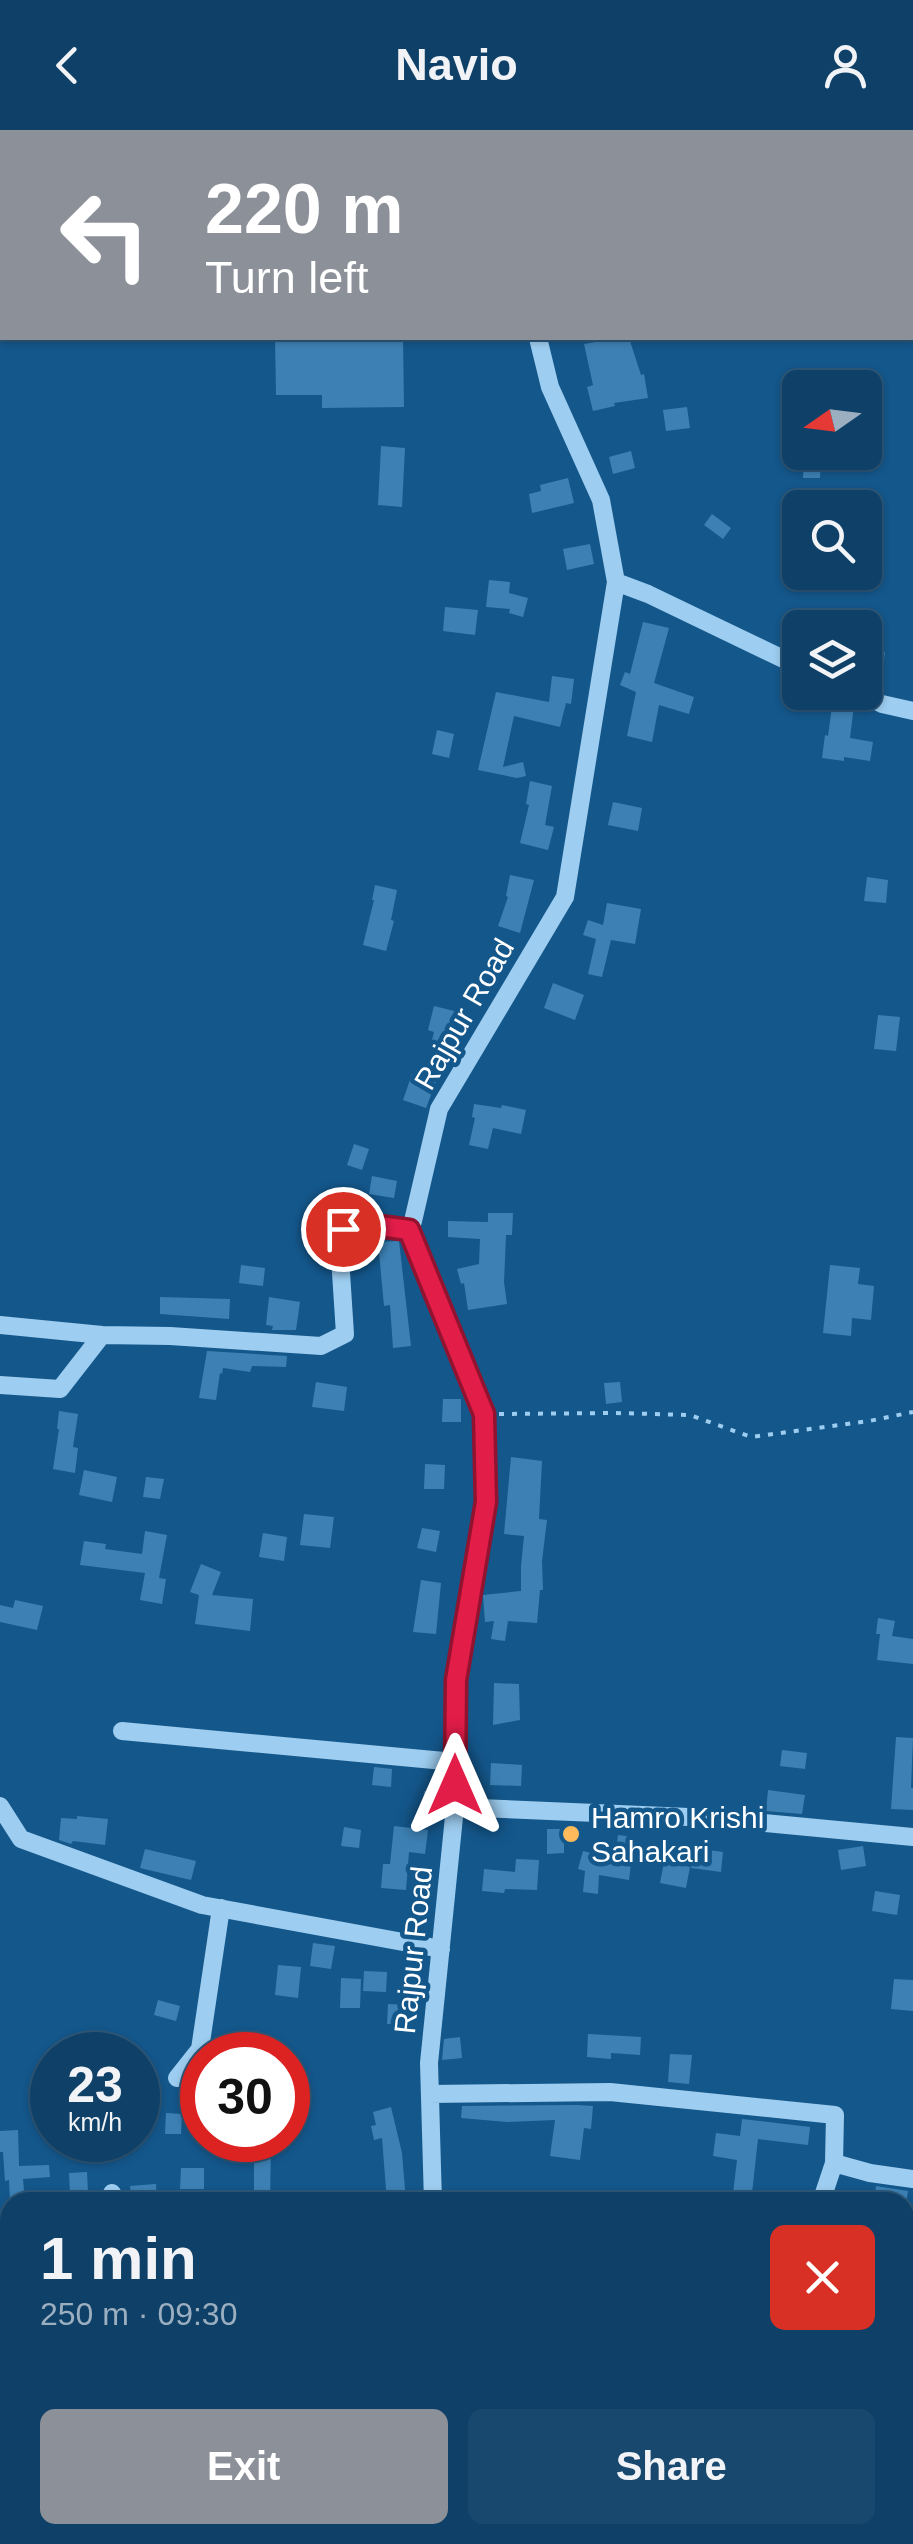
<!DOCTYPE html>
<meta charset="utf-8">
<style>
body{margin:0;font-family:Arial,sans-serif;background:#18486e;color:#f1f3f6;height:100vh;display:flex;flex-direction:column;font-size:38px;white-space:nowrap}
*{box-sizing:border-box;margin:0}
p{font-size:32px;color:#9bafc0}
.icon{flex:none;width:55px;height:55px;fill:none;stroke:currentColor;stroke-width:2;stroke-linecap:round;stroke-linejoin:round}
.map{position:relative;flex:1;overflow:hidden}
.side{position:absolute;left:0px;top:2062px;width:915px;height:352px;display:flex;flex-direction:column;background:#0f4168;border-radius:30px 30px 0 0;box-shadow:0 2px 8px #0004,0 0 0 2px #2f5a7c}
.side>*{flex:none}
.guide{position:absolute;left:0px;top:0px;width:915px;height:210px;box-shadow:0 2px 8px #0004,0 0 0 2px #2f5a7c;background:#8c9099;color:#fff;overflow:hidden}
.needle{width:65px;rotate:256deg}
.controls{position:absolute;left:782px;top:240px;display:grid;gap:20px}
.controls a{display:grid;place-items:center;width:100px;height:100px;border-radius:15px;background:#0f4168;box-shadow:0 2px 8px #0004,0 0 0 2px #2f5a7c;font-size:50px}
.speed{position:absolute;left:30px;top:1902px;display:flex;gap:20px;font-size:50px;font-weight:700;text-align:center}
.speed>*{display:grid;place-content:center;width:130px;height:130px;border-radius:50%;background:#0f4168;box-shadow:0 2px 8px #0004,0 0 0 2px #2f5a7c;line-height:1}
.speed small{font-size:25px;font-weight:400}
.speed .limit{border:15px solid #d22;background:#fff;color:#111}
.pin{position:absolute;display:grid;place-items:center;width:85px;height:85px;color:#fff;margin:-42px;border:5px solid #fff;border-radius:50%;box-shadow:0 2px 10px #0007}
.me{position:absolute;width:110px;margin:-55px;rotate:0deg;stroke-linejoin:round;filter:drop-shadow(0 0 8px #0008)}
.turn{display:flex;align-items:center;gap:35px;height:210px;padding:0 40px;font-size:45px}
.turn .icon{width:130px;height:130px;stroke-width:2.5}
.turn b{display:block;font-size:70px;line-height:85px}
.round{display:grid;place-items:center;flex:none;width:105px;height:105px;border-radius:15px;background:#18486e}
.overview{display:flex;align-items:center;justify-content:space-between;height:170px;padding:0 40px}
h1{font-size:60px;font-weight:700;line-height:75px}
.button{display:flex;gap:20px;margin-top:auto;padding:20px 40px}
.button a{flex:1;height:115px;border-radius:15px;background:#8c9099;color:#fff;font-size:40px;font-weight:700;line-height:115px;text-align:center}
.button a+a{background:#18486e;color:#f1f3f6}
header{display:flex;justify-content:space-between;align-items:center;height:130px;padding:0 40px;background:#0f4168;font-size:45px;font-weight:700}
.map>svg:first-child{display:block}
</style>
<header><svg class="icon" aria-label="back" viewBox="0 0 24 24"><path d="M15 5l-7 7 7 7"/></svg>Navio<svg class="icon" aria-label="person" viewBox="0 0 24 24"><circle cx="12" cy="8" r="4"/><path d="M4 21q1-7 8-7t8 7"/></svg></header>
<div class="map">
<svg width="913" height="2414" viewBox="0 0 913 2414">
<rect width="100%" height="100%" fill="#14578b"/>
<path fill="#3d81b4" d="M275 208H403L404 277 322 278V265H276Z
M618 208H629L641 245 644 244 648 268 614 273 615 276 593 281 587 257 593 255 584 214Z
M687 277 690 298 666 301 663 280Z
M381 316 405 318 402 377 378 375Z
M631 321 635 338 613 344 609 327Z
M804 328H821L820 348H803Z
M568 348 574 373 532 383 529 364 541 361 540 355Z
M712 384 731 398 723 409 704 395Z
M590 414 594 434 567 440 563 419Z
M489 450 510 452 509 463 528 468 523 487 509 483 510 479 486 477Z
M445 477 478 480 475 505 443 501Z
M643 492 669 498 654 553 694 567 689 584 659 575 652 612 627 606 636 562 620 555 625 542 630 544Z
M865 520 885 522 882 546 878 545 877 550 865 549Z
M552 546 574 549 571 574 566 573 560 597 514 586 503 637 523 632 526 646 517 648 478 640 496 562 549 572Z
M833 569 848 571 854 575 850 608 873 612 870 631 844 627V631L822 628 825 605 828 606Z
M437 600 454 604 449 628 432 624Z
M530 651 552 656 545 695 554 697 548 720 520 713 529 675 526 674Z
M613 672 642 678 638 701 608 695Z
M510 745 534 750 520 803 498 796 508 767 506 766Z
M867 747 888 750 886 773 864 771Z
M375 755 397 760 391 790 394 791 386 821 363 815 374 770H372Z
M607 773 641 779 635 814 611 810 602 847 588 844 596 809 583 805 588 790 603 795Z
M553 853 584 865 575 890 544 878Z
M434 876 458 882 452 902 457 904 453 916 432 910 434 902 428 900Z
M878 885 900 887 896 921 874 919Z
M412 944 436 952 426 978 403 970Z
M474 974 501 978 502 975 526 980 521 1004 493 998 488 1019 469 1015 475 988 472 987Z
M354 1014 369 1019 362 1040 347 1035Z
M372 1046 397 1051 394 1068 369 1064Z
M488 1083H513L512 1105H506L504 1152 507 1174 468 1180 464 1153 461 1154 457 1139 479 1134 480 1109 448 1107V1091L488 1092Z
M399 1111 411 1216 393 1218 390 1175 384 1176 378 1112Z
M241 1135 265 1138 263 1156 239 1153Z
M830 1135 860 1138 858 1154 874 1156 871 1190 852 1188 851 1206 823 1203Z
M160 1167 230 1169 229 1189 160 1184Z
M269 1167 300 1172 296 1200H272L273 1196 266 1195Z
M207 1221 287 1226 286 1237 252 1236 250 1242 223 1238 222 1244 220 1243 216 1270 199 1268Z
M316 1252 347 1257 344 1281 312 1277Z
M620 1252 622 1272 606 1274 604 1253Z
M443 1269H461V1292H442Z
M59 1281 78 1284 73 1317 78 1318 75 1343 53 1339 59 1299H57Z
M511 1327 542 1331 539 1389 547 1390 542 1431 543 1460H540L537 1493 508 1491 505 1511 491 1509 494 1491 485 1492 483 1465 521 1461V1436L524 1406 504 1404Z
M425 1334 445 1335 444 1359H424Z
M84 1340 117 1347 112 1372 79 1365Z
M146 1347 164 1349 160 1369 143 1367Z
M304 1384 334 1387 330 1418 300 1415Z
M422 1398 440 1401 436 1422 417 1418Z
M145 1401 167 1405 159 1448 166 1449 162 1474 140 1470 145 1443 80 1435 84 1411 106 1414 105 1419 142 1424Z
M263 1403 287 1407 284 1431 259 1427Z
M201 1434 221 1442 212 1465 253 1469 250 1501 195 1494 199 1465 190 1462Z
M421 1450 441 1453 436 1504 413 1502Z
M15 1470 43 1476 37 1500 0 1492V1475L13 1478Z
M878 1488 895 1491 892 1506 913 1509V1534L877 1530 880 1504H876Z
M494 1553 519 1554 520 1590 493 1595Z
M896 1607 913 1608 911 1658H913V1680L891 1679Z
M782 1620 807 1623 805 1639 780 1636Z
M491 1633 522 1635 521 1656 490 1655Z
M374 1637 392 1639 391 1657 372 1655Z
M768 1660 805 1665 802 1684 766 1681Z
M424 1661 442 1662 440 1689 422 1687Z
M77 1686 108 1689 105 1715 73 1711 71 1714 59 1710 61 1688 77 1689Z
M394 1696 428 1700 425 1724 409 1722 406 1760 381 1758 383 1734H390Z
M344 1697 361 1700 359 1718 341 1716Z
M547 1699H564V1723L547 1724Z
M618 1705 634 1707 629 1750 599 1745 598 1764 583 1762 585 1741 578 1739 583 1721 615 1729Z
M863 1716 866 1736 841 1740 838 1720Z
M693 1718 723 1722 721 1742 691 1738Z
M145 1719 196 1731 191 1750 140 1738Z
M516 1729 539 1730 537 1760 505 1759 504 1763 482 1761 484 1739 515 1742Z
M664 1732 690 1737 686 1758 660 1753Z
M875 1761 900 1765 897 1785 872 1781Z
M313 1813 335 1816 331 1839 310 1836Z
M278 1835 301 1837 298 1868 275 1865Z
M364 1841 387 1842 386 1862 363 1861Z
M341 1848 361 1849 360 1878H340Z
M894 1849 913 1850V1881L891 1879Z
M158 1870 180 1876 176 1891 154 1885Z
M388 1874 407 1875 406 1894H387Z
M588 1904 641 1907 640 1925 611 1923V1929L587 1927Z
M460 1907 462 1928 442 1930 444 1909Z
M670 1924 692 1925 689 1954 668 1952Z
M577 1975 593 1976 591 1999 584 1998 580 2030 550 2026 555 1990 507 1992 461 1988 462 1976Z
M391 1977 402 2023 406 2072H387L382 2008 374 2010 371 1996 376 1995 373 1982Z
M166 1983 182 1984 181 2004H165Z
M742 1989 810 1997 808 2015 758 2009 751 2072H732L737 2030 713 2026 716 2003 740 2006Z
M18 2000 19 2036 49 2035 50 2047 23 2049 25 2072H10L9 2050 5 2051 3 2022H0V2001Z
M271 2016 270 2072H254V2017Z
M181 2038H204V2059H180Z
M87 2042 88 2063 70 2064 69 2043Z
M156 2054 157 2072H132L130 2056Z
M876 2056 908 2061 906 2074 874 2072Z"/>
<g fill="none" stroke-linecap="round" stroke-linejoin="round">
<path stroke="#9dcdf0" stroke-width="4" stroke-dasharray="5 8" stroke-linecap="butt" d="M499 1284 615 1283 690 1285 751 1307 869 1291 913 1282"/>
<path stroke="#9dcdf0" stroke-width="18" d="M222 0 223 2
M616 452 648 464 800 537
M857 562 882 574 913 581
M0 1195 102 1205
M0 1255 60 1259 102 1205 170 1206 321 1216 345 1204 339 1112 343 1099 371 1095 409 1100
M122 1601 455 1632
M0 1676 21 1709 202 1775 441 1819
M455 1677 712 1688 913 1707
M177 1948 200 1919 221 1778
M430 1964 610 1962 835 1985 834 2033 870 2043 913 2049
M112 2063 113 2072
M433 2072 429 1933 455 1677 456 1549 486 1372 484 1284 409 1100 413 1091 439 979 565 767 616 452 601 370 550 257 538 208
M821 2072 834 2033
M0 2199 10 2198
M107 2405 111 2414
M483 2405 488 2414
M142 2414 155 2405
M463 2414V2405
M538 2414 579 2405"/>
</g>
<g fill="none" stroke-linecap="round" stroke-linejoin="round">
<defs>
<path id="route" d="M343 1099 372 1095 409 1100 484 1284 486 1372 456 1550 455 1655"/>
</defs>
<use href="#route" stroke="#92132f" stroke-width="25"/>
<use href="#route" stroke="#e11d48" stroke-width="18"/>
</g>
<circle fill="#ffbb5b" stroke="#14578b" stroke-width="4" cx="571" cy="1704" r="10"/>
<g text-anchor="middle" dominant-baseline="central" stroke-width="9" stroke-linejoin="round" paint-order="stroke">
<g font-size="30" fill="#fff" stroke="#14578b">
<text transform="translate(464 884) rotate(-60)">Rajpur Road</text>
<text transform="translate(413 1820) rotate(-84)">Rajpur Road</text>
</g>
<g font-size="30" fill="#fff" stroke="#14578b" text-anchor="start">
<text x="591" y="1687">Hamro Krishi<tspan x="591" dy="34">Sahakari</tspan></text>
</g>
</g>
</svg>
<div class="controls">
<a><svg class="needle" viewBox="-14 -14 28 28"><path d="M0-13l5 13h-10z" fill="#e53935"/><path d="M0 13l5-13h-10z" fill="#9bafc0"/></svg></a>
<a><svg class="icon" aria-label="search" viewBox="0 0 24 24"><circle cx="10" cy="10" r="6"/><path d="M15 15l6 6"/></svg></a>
<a><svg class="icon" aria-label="layers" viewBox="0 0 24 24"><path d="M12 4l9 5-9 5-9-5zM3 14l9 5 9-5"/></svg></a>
</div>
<div class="speed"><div>23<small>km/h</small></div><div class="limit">30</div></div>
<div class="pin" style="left:343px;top:1099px;background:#d93025"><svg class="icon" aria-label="arrive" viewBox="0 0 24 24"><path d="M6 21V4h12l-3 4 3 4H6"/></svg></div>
<svg class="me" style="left:455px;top:1655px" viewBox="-20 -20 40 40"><path d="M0-17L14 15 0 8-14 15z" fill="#e11d48" stroke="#fff" stroke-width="4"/></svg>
<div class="guide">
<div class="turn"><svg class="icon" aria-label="left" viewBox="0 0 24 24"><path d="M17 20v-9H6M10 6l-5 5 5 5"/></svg><div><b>220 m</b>Turn left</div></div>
</div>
<section class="side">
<div class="overview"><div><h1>1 min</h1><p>250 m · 09:30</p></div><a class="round" style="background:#d93025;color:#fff"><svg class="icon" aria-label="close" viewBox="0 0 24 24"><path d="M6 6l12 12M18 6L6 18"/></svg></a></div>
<div class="button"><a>Exit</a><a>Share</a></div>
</section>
</div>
